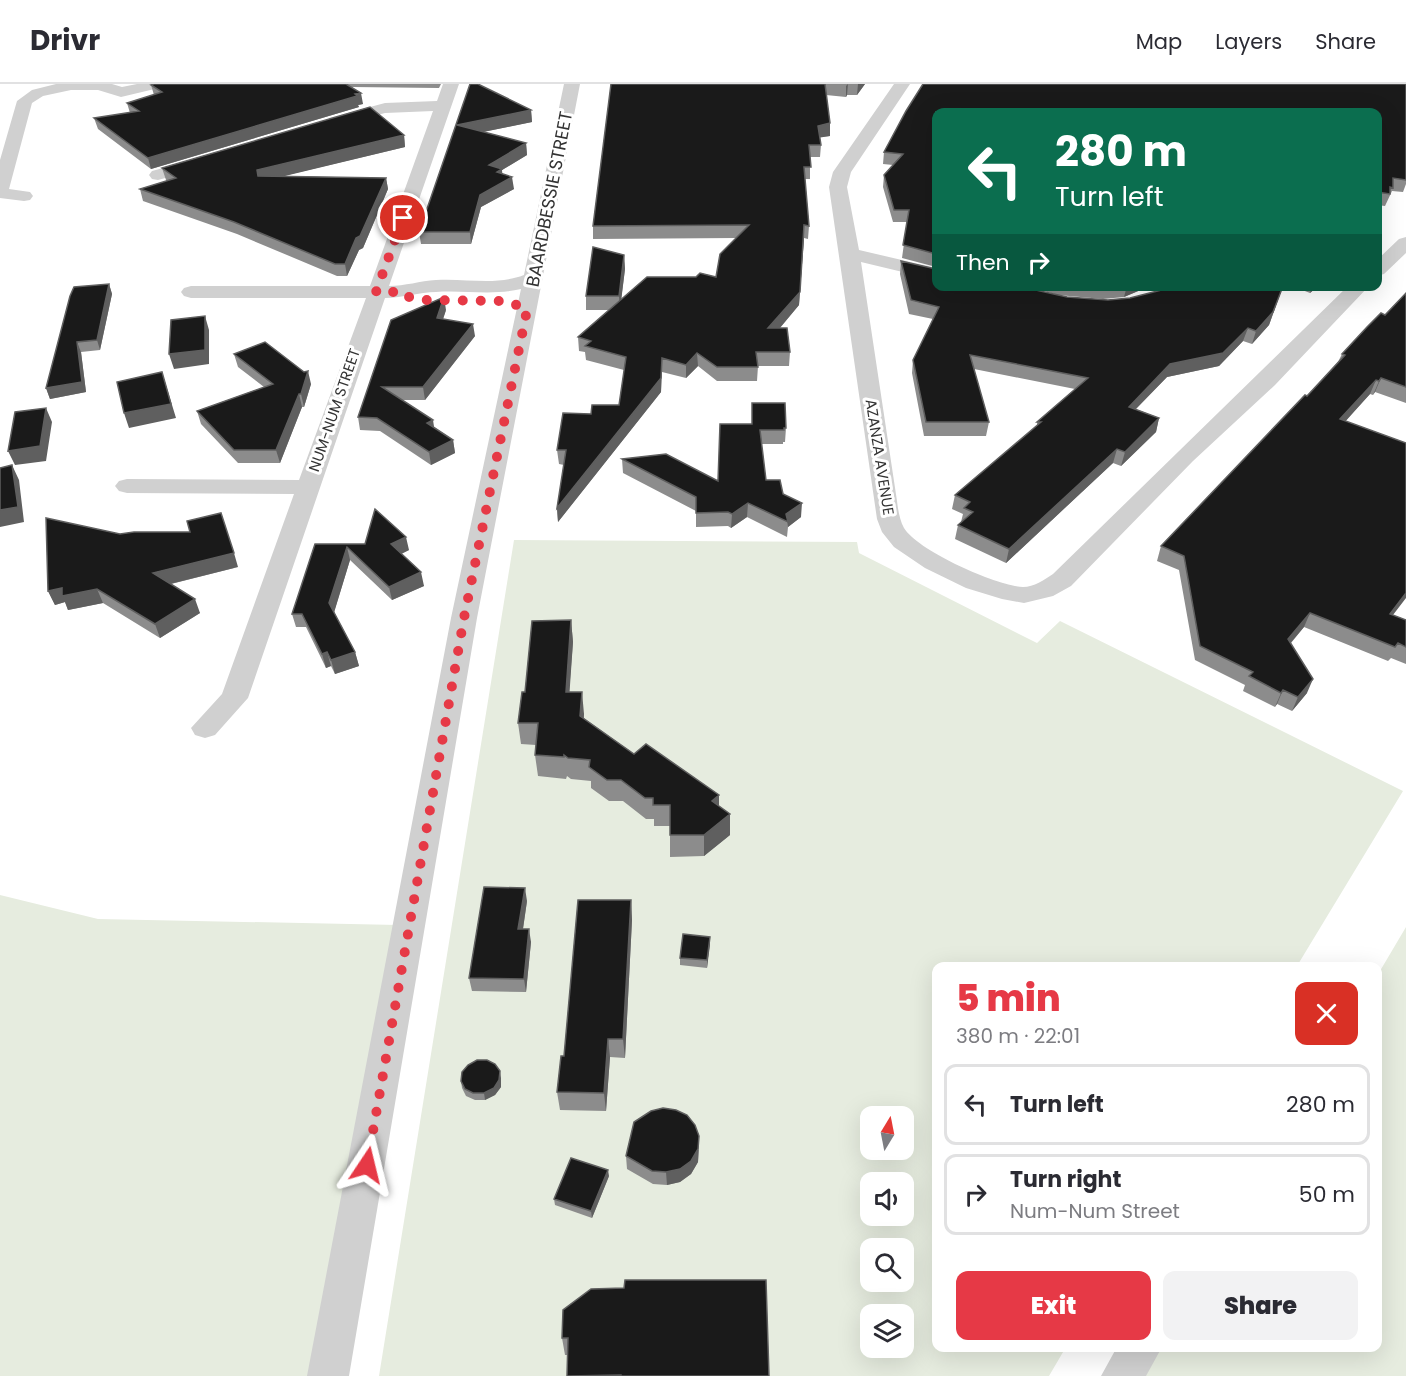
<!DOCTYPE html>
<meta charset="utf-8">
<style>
body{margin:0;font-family:Poppins,sans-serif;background:#f2f2f3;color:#2b2b33;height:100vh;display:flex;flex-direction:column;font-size:22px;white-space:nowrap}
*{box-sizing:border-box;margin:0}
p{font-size:20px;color:#7c7c81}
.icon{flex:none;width:33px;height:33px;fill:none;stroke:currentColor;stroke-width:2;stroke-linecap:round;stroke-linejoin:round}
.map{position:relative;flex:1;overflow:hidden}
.side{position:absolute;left:932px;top:878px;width:450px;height:390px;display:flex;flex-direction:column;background:#fff;border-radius:12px;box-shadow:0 6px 24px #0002}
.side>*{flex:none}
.hud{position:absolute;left:932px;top:24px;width:450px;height:183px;border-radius:12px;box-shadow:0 6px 24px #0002;background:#0b6e4f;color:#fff;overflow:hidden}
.needle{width:39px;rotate:10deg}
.buttons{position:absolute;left:860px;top:1022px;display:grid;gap:12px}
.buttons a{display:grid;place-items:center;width:54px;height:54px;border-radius:12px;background:#fff;box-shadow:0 6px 24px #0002;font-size:30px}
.pin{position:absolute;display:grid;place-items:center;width:51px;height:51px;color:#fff;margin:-26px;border:3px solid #fff;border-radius:50%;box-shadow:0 2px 6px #0007}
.me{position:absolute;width:66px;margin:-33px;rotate:10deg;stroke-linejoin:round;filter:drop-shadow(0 0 4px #0008)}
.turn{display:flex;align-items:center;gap:21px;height:126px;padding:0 24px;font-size:27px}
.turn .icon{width:78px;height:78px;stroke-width:2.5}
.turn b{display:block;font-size:42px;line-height:51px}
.then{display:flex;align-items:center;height:57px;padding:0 24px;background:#0003;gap:12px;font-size:22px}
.round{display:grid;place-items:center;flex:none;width:63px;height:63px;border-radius:12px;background:#f2f2f3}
.overview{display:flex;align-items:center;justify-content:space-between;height:102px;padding:0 24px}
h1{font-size:36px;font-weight:800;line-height:45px;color:#e63946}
.primary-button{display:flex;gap:12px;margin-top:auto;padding:12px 24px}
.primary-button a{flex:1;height:69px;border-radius:12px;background:#e63946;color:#fff;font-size:24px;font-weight:800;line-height:69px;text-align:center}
.primary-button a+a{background:#f2f2f3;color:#2b2b33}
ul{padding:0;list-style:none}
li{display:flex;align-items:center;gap:18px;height:81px;margin:0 12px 9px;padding:0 12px;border:3px solid #e1e1e2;border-radius:12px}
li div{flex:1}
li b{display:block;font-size:22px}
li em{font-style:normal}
header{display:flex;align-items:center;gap:36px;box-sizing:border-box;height:84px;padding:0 30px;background:#fff;border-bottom:2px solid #e1e1e2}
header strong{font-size:28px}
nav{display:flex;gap:33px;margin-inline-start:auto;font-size:21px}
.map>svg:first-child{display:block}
</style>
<header>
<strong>Drivr</strong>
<nav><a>Map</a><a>Layers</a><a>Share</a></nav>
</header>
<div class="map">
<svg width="1406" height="1292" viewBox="0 0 1406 1292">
<rect width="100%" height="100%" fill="#fff"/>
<path fill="#e6ecdf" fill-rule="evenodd" d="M514 456 857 458 859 469 1037 559 1060 537 1403 707 1297 882H936V1263H1066L1049 1292H379ZM870 1032H903V1065H870ZM870 1098H903V1131H870ZM870 1164H903V1197H870ZM870 1230H903V1263H870Z
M0 811 98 835 398 841 313 1292H0Z
M1406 843V1292H1143L1160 1263H1377V892Z"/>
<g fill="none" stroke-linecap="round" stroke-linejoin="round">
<path fill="#d0d0d0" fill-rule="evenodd" d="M56 0H112L122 3 137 0H166L163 3 121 13 98 6H71L43 12 32 19 9 105 30 108 33 112 30 116 24 117 0 114V76L17 17 32 6Z
M443 0H459L389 202C405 202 420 197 436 196 466 194 495 202 524 191L564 0H580L477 534 349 1292H307L451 534 521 205C492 212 465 206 436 208 419 208 403 214 385 214L248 614 215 651 205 654 195 651 191 644 222 610 294 410 127 409 119 407 115 402 119 397 127 395 299 396 366 214H191L184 212 181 208 184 204 191 202H370L433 27 385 29 335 42 327 37 329 34 385 19 437 17Z
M894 0H910L851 88 847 103 859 166 936 184V196L861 178 897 417C898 426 900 437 904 444 918 467 997 502 1023 503 1034 503 1044 496 1053 490L1348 202H1369L1275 301 1193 377 1071 502 1053 512 1024 519 1002 515 966 504 925 484 894 463 882 448 877 435 829 103 833 88Z
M200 74 206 75 208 79 206 83 158 96 152 95 149 91 152 87Z
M1406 153V169L1384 190 1377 192V176L1399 155Z
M1117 1263H1162L1146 1292H1101Z"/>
</g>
<path fill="#8c8c8c" d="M154 0H441L439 4 352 3 363 20 358 21 359 23 151 85 98 45 94 34 130 29 127 19 154 11 151 1Z
M470 0 531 26 532 38 482 48 526 59 527 71 502 86V90L514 105 481 123 471 160H421L419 148Z
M611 0H865L857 11H847L846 13 826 11 830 52 819 53 821 61 820 73H810V95H805L809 142 808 155 804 154 799 221 780 244 790 268 789 282H758L757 297H717L698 282 686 294 662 288 661 308 558 438 557 424 564 381 559 380 557 366 591 330 619 321 624 286 586 276 585 268 579 267 578 253 609 226H586V212L624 171 625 185 621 216 716 193 736 154 593 155V142Z
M923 0H1406V100L1403 108 1392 107 1385 122 1377 121V28H936V183L902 174 907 138H893L883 103 884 91 893 81 883 80 884 68 906 27Z
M404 51 405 63 283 92 386 94 388 105 363 164 359 166 347 192H337L237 150 143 117 140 105 167 97 166 96 162 84Z
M901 177 1067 213 1108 216 1283 202 1269 241 1252 260 1243 257 1219 282 1167 293 1136 325 1159 334 1156 348 1121 382 1113 379 1006 479 955 455 958 441 961 438 963 430 952 425 955 411 1037 342V338L1075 305 974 285 989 338 986 352H924L912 289 913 276 933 235 909 230 900 190Z
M109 200 112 210 100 266 81 268 86 308 50 315 46 304Z
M1026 202H1150L1124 213 1103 215 1058 211Z
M1292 202H1318L1310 209Z
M1406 209V319L1375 308 1373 311 1370 310 1345 337 1393 531 1406 536V580L1391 574 1388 577 1304 543 1291 559 1307 609 1292 627 1277 620 1275 623 1243 607 1245 601 1195 576 1179 486 1157 477 1161 462 1307 312 1338 278 1342 270 1385 231Z
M446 226 443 235 475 252 425 316H402L434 343 453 356 455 369 431 381 380 347 360 346 358 333Z
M234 270 311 300 304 323H302L280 379H238L201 340 197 327 264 303 238 283Z
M752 319 786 344 785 358H783V360H761L766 396 783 410 801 433 788 443 787 453 747 433 731 444 728 442 696 443V427L623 389 622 375 718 397 752 340Z
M315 460 409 466 401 470 424 502 392 516 350 476 334 528 355 568 359 582 335 590 331 582 326 584 306 543H296L292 530Z
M238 483 171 500 200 529 160 554 103 519 68 526 65 518 55 521 48 507Z
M571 536 573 558 569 608 584 630V634L634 670 719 711V722L730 751 704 772 670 773V742H654V735H646L623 717H609L591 704V697L571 695 567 692 566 695 538 692 535 671 536 661 521 660 518 639 525 608Z
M631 816 632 836 625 974 610 973 606 1027 560 1026 557 1008 564 972Z
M527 817 523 845 531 858 526 908 472 907 469 894Z
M710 853 707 884 680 881V874Z
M501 994V1003L495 1011 485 1016H475L466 1012 462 1004 461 997Z
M699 1066 698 1078 691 1090 680 1098 667 1101 653 1100 627 1085 626 1072Z
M609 1092 592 1134 555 1121 554 1115Z
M563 1226 769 1292H567L568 1271H565L562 1254Z"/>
<path fill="#5f5f5f" d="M848 0 847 11 846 13V2Z
M858 0H865L857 11Z
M361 9 363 20 358 21 359 23 151 85 148 74Z
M531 26 532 38 459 53 457 41Z
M830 39V52L817 54 818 42Z
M404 51 405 63 260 98 258 92 257 86Z
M526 59 527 71 502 86 503 97 489 81Z
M512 93 514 105 481 123 471 160 470 148 480 111Z
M386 94 388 105 363 164 359 166 347 192 345 180 356 154Z
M804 154 799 221 768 258V244Z
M624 171 625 185 620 226 619 212Z
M109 200 112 210 100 266 97 256Z
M1127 202H1150L1124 213Z
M1283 202 1269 241 1252 260 1256 247Z
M1312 202H1318L1310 209Z
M444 213 446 226 439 247 437 234Z
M205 232 209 246V280L174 285 169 270Z
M473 240 475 252 425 316 423 303Z
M1248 244 1243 257 1219 282 1167 293 1125 336 1129 323 1170 280Z
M77 258 81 268 86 308 50 315 46 304Z
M697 269 698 282 686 294V281Z
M662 274 661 308 558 438 557 424Z
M308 287 311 300 304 323 301 310Z
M162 288 176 334 129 344 124 329Z
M1381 294 1375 308 1373 311 1379 297Z
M1376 296 1370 310 1335 349 1340 335Z
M299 310 302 323 280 379 276 366Z
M46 324 52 338 46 377 15 381 8 367Z
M1159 334 1156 348 1121 382 1125 368Z
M433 336 435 349 427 339Z
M453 356 455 369 431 381 429 368Z
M1117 365 1113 379 1006 479 1009 465Z
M12 381 19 396 24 438 0 443V426Z
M748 419 747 433 731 444 732 430Z
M802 419 801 433 788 443 786 430Z
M406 453 409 466 393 474 391 460Z
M347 463 350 476 333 532 329 519Z
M234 469 238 483 158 503 153 489Z
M421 488 424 502 392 516 389 503Z
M62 504 97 505 103 519 68 526 65 518 55 521 48 507Z
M1406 509V514L1383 544 1390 530Z
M195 515 200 529 160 554 155 540Z
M1310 529 1304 543 1282 569 1288 555Z
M571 536 573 558 568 630 566 608Z
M327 568 331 582 326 584 322 570Z
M355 568 359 582 335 590 331 576Z
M1313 595 1307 609 1292 627 1298 613Z
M1283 606 1277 620 1275 623 1281 609Z
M582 608 584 630 582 653 580 632Z
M719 711V732L712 717Z
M730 730V751L704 772V751Z
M525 804 527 817 521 858 518 845Z
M631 816 632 836 625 974 623 955Z
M529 845 531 858 526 908 524 895Z
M710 853V861L707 884V876Z
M608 955 610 973 606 1027 604 1009Z
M500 987 501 994V1003L495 1011 485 1016 484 1009Z
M699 1052 698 1078 691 1090 680 1098 667 1101 666 1088Z
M608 1086 609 1092 592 1134 591 1127Z"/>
<path fill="#1a1a1a" stroke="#5f5f5f" stroke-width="1.5" d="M154 0H346L361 9 355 10 357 12 148 74 94 34 139 27 127 19 162 8 151 1Z
M470 0H478L531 26 457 41 526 59 489 81 502 85 497 88 512 93 480 111 470 148H419Z
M611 0H825L830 39 818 42 821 61H809L811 83H804L809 142 804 141 800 208 768 244H787L790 268H756L758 283H717L697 269 686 281 662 274 661 294 557 424 566 366H557L563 329 591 330 592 321H619L626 273 585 262 591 257 578 253 647 193H696L700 189 716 193 720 170 749 141 593 142Z
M923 0H1406V96L1393 94V104L1390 103V110L1377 108V28H936V170L903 161 909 126H894L884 91 903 70 884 68 906 27Z
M370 23 404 51 257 86 258 92 386 94 360 152 356 154 345 180H335L234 138 140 105 176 94 162 84Z
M593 163 624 171 619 212H586Z
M901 177 936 185V202H1018L1067 213 1108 216 1130 214 1169 204 1170 202H1283L1273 228 1256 247 1248 244 1223 269 1170 280 1129 323 1159 334 1125 368 1117 365 1009 465 958 441 973 428 964 424 970 418 955 411 1041 338H1037L1088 294 970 271 989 338H926L913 276 939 223 911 216Z
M109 200 97 256 77 258 82 298 46 304 70 212 74 203Z
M1406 209V303L1381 294 1379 297 1376 296 1340 335 1406 359V509L1390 530 1406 536V563L1398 559 1395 563 1310 529 1288 555 1313 595 1298 613 1283 606 1281 609 1249 592 1253 588 1200 562 1184 472 1161 462 1305 311 1307 312 1345 271 1342 270 1367 243 1381 229 1385 231Z
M444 213 437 234 473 240 423 303H382L433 336 427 339 453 356 429 368 377 334 358 333 391 236Z
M205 232V266L169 270 171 236Z
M265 258 304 288 308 287 301 310H299L276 366H234L197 327 273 300 234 270Z
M162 288 171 320 124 329 117 298Z
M752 319H785L786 344H784V346H760L766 396H780L783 410 802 419 786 430 788 438 748 419 732 430 728 428 696 429V413L622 375 666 370 718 397 720 340H752Z
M46 324 40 362 8 367 15 328Z
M12 381 18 423 0 426V384Z
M375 425 406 453 391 460 421 488 389 503 347 463 329 519 355 568 331 576 327 568 322 570 302 530H292L315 460H365Z
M221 429 234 469 153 489 195 515 155 540 97 505 62 512V504L48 507 46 434 120 450 134 448H190L187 437Z
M571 536 566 608H582L580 632 634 670 646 660 719 711 712 717 730 730 704 751H670V721H653V714H645L621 696H607L589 683 590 676 568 674 564 671V673L535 671 538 639H518L522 608H525L532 537Z
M484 803 525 804 518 845H529L524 895 469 894Z
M578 816H631L623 955H608L604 1009 557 1008 561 972H564Z
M683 850 710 853 707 876 680 874Z
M477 976H487L495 980 500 987 499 996 494 1004 484 1009H473L465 1005 461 997 462 988 468 981Z
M663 1024 676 1026 687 1031 695 1041 699 1052 698 1065 691 1077 680 1085 666 1088 652 1087 626 1072 634 1038 651 1027Z
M571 1074 608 1086 591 1127 554 1115Z
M625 1196H766L769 1292H621V1291L567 1292 568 1254H562L563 1226 591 1205 624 1204Z"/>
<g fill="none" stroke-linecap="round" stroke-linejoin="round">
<path stroke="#e63946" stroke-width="10" stroke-dasharray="0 18" d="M367 1081 464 534 527 226 510 218 499 217 422 216 409 213 404 208H376L403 134"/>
</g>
<g text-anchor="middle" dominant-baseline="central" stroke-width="6" stroke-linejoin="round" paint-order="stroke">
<g font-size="15" fill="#333" stroke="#fff">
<text transform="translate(334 326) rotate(-71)">NUM-NUM STREET</text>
<text transform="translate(880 373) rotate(81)">AZANZA AVENUE</text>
</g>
<g font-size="18" fill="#333" stroke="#fff">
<text transform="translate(549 115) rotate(-79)">BAARDBESSIE STREET</text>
</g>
</g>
</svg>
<div class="buttons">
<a><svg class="needle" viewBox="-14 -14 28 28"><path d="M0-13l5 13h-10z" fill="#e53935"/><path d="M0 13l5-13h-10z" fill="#7c7c81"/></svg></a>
<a><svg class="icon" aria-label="sound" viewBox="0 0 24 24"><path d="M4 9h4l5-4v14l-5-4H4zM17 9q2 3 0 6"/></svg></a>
<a><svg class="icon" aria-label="search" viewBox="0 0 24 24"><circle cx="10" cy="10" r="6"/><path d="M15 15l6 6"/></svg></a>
<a><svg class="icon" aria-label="layers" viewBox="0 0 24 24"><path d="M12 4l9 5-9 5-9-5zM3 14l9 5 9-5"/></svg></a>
</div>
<div class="pin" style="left:403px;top:134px;background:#d93025"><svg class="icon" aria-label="arrive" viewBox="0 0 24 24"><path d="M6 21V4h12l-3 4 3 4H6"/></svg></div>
<svg class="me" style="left:367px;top:1081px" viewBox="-20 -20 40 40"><path d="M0-17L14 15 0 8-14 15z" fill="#e63946" stroke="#fff" stroke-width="4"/></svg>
<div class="hud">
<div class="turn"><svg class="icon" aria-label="left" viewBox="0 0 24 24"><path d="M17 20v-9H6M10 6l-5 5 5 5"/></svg><div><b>280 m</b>Turn left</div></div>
<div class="then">Then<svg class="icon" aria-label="right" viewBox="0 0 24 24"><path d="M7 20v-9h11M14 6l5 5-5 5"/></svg></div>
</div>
<section class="side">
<div class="overview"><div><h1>5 min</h1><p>380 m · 22:01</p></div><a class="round" style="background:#d93025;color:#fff"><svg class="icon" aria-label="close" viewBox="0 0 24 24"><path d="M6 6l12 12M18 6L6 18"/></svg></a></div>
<ul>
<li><svg class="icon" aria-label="left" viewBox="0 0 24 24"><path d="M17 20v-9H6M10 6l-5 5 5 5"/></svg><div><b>Turn left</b></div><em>280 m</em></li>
<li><svg class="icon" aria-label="right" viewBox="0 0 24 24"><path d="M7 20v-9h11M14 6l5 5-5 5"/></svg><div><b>Turn right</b><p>Num-Num Street</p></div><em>50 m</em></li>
</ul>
<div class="primary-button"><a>Exit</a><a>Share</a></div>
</section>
</div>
